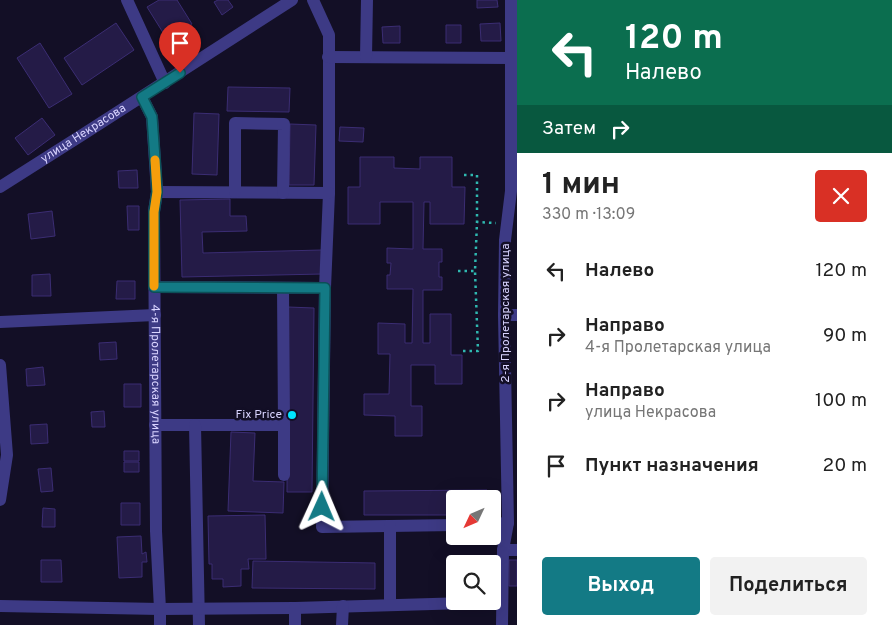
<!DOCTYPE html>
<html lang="ru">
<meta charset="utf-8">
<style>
body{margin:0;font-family:Overpass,sans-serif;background:#f2f2f2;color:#222;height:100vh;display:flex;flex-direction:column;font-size:19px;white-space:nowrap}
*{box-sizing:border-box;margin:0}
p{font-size:16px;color:#767676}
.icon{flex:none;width:28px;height:28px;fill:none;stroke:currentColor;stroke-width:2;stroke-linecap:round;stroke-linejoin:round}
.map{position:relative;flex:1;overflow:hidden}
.details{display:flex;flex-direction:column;background:#fff;width:375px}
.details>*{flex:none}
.hud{background:#0b6e4f;color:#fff;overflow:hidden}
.needle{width:32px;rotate:226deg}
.controls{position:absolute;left:446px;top:490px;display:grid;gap:10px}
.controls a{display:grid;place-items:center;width:55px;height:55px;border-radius:5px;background:#fff;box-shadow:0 5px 20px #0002;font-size:25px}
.pin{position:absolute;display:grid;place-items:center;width:42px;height:42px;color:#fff;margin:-51px -21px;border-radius:50% 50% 50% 0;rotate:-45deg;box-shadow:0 0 5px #0007}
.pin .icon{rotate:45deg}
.me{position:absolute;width:55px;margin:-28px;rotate:1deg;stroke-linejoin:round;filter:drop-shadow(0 0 4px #0008)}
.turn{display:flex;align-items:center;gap:18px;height:105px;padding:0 25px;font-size:22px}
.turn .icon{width:65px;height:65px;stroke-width:2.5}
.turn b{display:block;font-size:35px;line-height:42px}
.then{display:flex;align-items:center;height:48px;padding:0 25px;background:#0003;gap:10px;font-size:19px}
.round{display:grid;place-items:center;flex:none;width:52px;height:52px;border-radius:5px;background:#f2f2f2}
.summary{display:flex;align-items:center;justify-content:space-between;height:85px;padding:0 25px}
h1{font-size:30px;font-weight:700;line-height:38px}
.primary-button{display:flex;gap:10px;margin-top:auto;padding:10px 25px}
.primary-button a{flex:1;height:58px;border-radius:5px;background:#137a85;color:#fff;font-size:20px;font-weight:700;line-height:58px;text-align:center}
.primary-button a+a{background:#f2f2f2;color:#222}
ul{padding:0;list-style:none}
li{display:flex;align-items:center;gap:15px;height:65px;padding:0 25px}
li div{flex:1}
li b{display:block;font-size:19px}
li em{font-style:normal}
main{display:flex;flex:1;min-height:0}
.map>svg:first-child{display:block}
</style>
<main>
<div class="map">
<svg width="517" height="625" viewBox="0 0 517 625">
<rect width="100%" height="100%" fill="#130f26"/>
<path fill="#241b47" stroke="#3b2d73" d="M159 0H177L192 24 167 39 147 7Z
M218 0H228L233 7 222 15 214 2Z
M477 0H497L498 7 477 8Z
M116 23 134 50 82 85 64 58Z
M500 23 501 41H481L480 24Z
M446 25H461V43H446Z
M400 26V43H383L382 27Z
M40 43 72 94 49 108 17 58Z
M228 87 290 88 289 112 227 111Z
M194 113 219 114 217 175 192 174Z
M42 118 55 135 28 155 15 138Z
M290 124 316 125 314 185H289Z
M340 127 364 128 363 142 339 141Z
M360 157H394V168L420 169V157H452V187H465L464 224H430V202H424L423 249H442V262H439V277H442V290H423V343H430V314H451V355H462V384H435V365H411V406H422V436H395V416L364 415V394H389L390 354H378V323L405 324V343H412L413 289H387V275H390L391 263H387V248L413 249V202H380V224H348V187H360Z
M137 170 138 188H119L118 171Z
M230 199V216H246L247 231 202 232 203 253 322 250 323 274 182 277 180 200Z
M127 206H139V230H128Z
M52 211 55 236 31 239 28 214Z
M50 274 51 296H32V275Z
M117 281H135V299H116Z
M288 307 314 308 312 492H287Z
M116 342 117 359 100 360 99 343Z
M43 367 45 385 27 386 26 369Z
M124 384H141V407H124Z
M104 411 105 427H92L91 412Z
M47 424 48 443 31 444 30 425Z
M231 432 255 433 253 481 284 482 283 513 228 511Z
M124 451H139V461H124Z
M124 462H139V472H124Z
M51 468 53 491 41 492 38 469Z
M487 490V499H455V515H364V491Z
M121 503H140V525H121Z
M43 508 55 509V527H42Z
M265 515 266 559H248L249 569H241V586L223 587V579H212V564H209L208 516Z
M141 536 142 554 146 552 147 562H142V577L119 578 117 537Z
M41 560H61L62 582H41Z
M509 560H517V586H509Z
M253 561 375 563V589L252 588Z"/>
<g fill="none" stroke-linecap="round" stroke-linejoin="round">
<path stroke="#2fb8b0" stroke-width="2.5" stroke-dasharray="2.5 4" stroke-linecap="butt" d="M464 175H477V222
M458 271H475L477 222 496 223
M463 351H478L475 271"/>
<g stroke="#3d3a85" stroke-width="12">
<path d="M127 0 165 83"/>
<path d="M313 0 329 35V193L325 288 322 527 455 525"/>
<path d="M328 57 511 58"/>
<path d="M366 57 367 0"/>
<path id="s1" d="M142 97 152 117 157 192 154 211 156 531 160 609V625"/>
<path id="s2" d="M0 187 82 135 292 0"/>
<path d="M157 192 329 193"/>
<path d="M235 192V123L284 124 283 193"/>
<path d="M154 287 325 288"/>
<path d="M504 315H517"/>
<path d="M0 322 155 315"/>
<path d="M0 365 7 455 0 500"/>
<path d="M155 425H284L283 288"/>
<path d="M195 425 199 625"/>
<path d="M284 475V425"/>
<path d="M492 524 508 523"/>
<path d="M390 526V604"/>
<path d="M503 550H517"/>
<path d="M0 606 160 609 295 608 501 602"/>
<path d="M295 625V608"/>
<path d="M342 625 343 606"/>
<path d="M502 625 503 550 508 523 504 315 505 240 511 191V0"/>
</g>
</g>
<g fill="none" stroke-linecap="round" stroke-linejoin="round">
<defs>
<path id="route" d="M180 73 142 97 152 117 156 173 157 192 154 212V287L325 288 322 507"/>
</defs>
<use href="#route" stroke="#0c4f56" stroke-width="12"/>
<use href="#route" stroke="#137a85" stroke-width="9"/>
<path stroke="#f59e0b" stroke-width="9" d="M154 286V212L157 192 155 160"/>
</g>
<circle fill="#00e5ff" stroke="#130f26" stroke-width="2" cx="292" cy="415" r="5"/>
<g text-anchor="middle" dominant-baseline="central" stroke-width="5" stroke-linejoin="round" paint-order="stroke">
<g font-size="12" fill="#d9d4ff" stroke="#130f26">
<text stroke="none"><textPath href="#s2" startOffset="99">улица Некрасова</textPath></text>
<text transform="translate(506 313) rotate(-90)">2-я Пролетарская улица</text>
<text stroke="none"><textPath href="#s1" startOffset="280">4-я Пролетарская улица</textPath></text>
</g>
<g font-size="12" fill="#d9d4ff" stroke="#130f26" text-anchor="end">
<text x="282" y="415">Fix Price</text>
</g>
</g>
</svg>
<div class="controls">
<a><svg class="needle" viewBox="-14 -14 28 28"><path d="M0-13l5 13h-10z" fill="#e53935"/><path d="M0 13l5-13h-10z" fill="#767676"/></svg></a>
<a><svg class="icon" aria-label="search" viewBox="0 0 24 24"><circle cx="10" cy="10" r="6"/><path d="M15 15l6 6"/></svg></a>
</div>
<div class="pin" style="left:180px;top:73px;background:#d93025"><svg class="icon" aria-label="arrive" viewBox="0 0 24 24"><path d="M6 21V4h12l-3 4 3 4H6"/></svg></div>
<svg class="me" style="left:322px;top:507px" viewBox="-20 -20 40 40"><path d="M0-17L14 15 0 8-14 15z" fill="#137a85" stroke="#fff" stroke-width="4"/></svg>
</div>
<section class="details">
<div class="hud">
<div class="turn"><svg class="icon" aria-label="left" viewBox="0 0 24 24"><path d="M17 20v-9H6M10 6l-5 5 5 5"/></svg><div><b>120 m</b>Налево</div></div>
<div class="then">Затем<svg class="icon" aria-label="right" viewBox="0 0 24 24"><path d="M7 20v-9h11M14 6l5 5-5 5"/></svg></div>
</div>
<div class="summary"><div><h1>1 мин</h1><p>330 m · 13:09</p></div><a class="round" style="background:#d93025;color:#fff"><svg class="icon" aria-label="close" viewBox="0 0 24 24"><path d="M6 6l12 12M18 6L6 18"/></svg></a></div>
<ul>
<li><svg class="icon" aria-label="left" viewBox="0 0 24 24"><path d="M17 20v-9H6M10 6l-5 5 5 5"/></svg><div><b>Налево</b></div><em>120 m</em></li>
<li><svg class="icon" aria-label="right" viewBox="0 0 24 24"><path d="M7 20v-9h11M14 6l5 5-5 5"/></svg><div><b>Направо</b><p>4-я Пролетарская улица</p></div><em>90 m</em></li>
<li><svg class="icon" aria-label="right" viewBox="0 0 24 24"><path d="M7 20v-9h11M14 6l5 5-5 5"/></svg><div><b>Направо</b><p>улица Некрасова</p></div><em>100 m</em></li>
<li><svg class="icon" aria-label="arrive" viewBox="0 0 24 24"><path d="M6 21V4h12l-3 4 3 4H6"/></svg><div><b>Пункт назначения</b></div><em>20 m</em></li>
</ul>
<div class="primary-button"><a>Выход</a><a>Поделиться</a></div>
</section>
</main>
